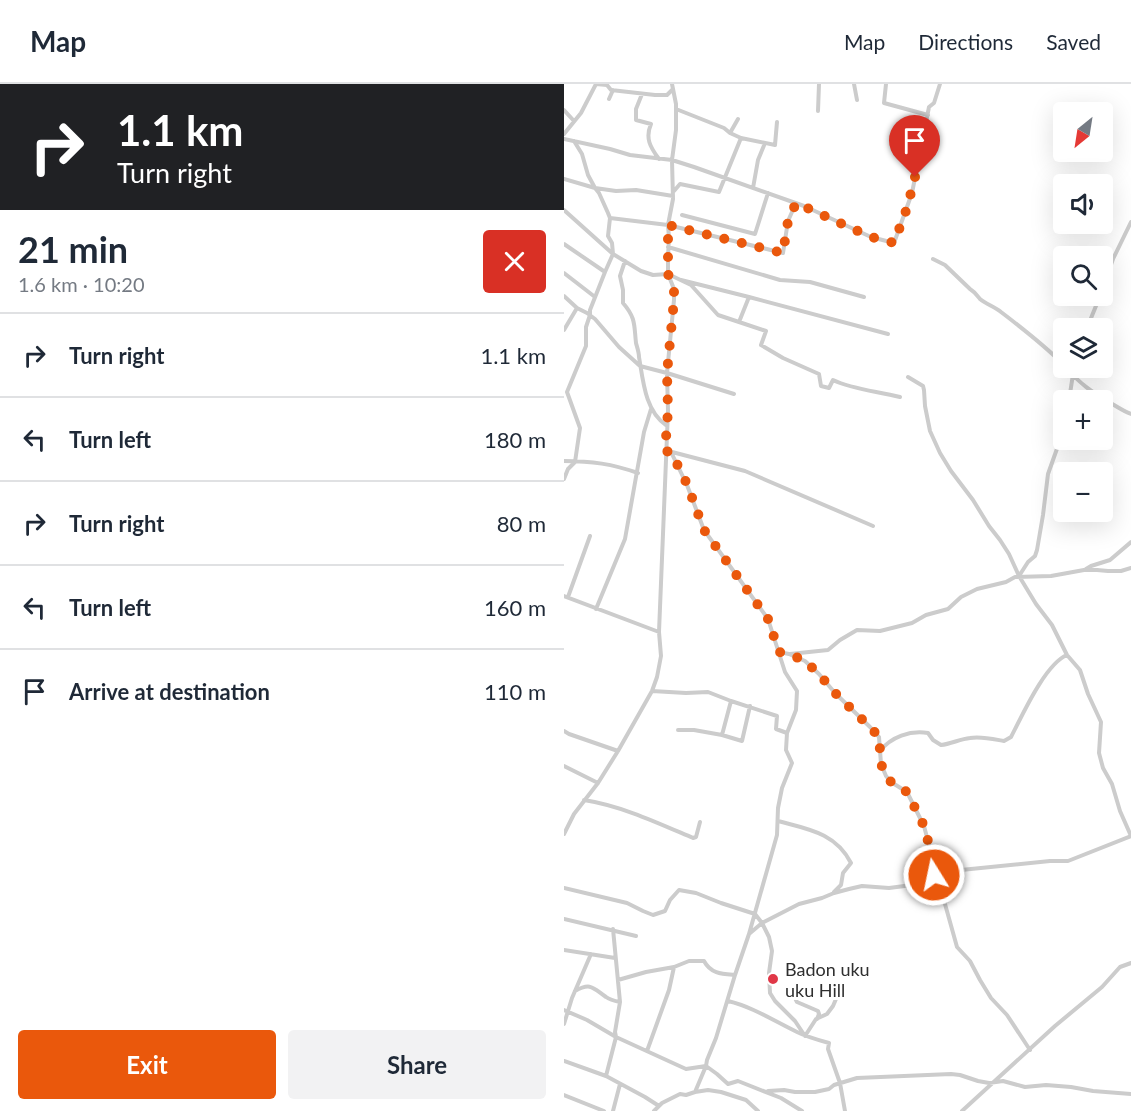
<!DOCTYPE html>
<meta charset="utf-8">
<style>
body{margin:0;font-family:Lato,sans-serif;background:#f2f2f3;color:#1f2937;height:100vh;display:flex;flex-direction:column;font-size:22px;white-space:nowrap}
*{box-sizing:border-box;margin:0}
p{font-size:20px;color:#747a83}
.icon{flex:none;width:33px;height:33px;fill:none;stroke:currentColor;stroke-width:2;stroke-linecap:round;stroke-linejoin:round}
.map{position:relative;flex:1;overflow:hidden}
.details{display:flex;flex-direction:column;background:#fff;width:564px}
.details>*{flex:none}
.guide{background:#202124;color:#fff;overflow:hidden}
.needle{width:39px;rotate:210deg}
.controls{position:absolute;left:489px;top:18px;display:grid;gap:12px}
.controls a{display:grid;place-items:center;width:60px;height:60px;border-radius:6px;background:#fff;box-shadow:0 6px 24px #0002;font-size:30px}
.pin{position:absolute;display:grid;place-items:center;width:51px;height:51px;color:#fff;margin:-62px -26px;border-radius:50% 50% 50% 0;rotate:-45deg;box-shadow:0 0 6px #0007}
.pin .icon{rotate:45deg}
.me{position:absolute;width:66px;margin:-33px;rotate:350deg;stroke-linejoin:round;filter:drop-shadow(0 0 4px #0008)}
.turn{display:flex;align-items:center;gap:21px;height:126px;padding:0 18px;font-size:27px}
.turn .icon{width:78px;height:78px;stroke-width:2.5}
.turn b{display:block;font-size:42px;line-height:51px}
.round{display:grid;place-items:center;flex:none;width:63px;height:63px;border-radius:6px;background:#f2f2f3}
.summary{display:flex;align-items:center;justify-content:space-between;height:102px;padding:0 18px}
h1{font-size:36px;font-weight:700;line-height:45px}
.primary-button{display:flex;gap:12px;margin-top:auto;padding:12px 18px}
.primary-button a{flex:1;height:69px;border-radius:6px;background:#ea580c;color:#fff;font-size:24px;font-weight:700;line-height:69px;text-align:center}
.primary-button a+a{background:#f2f2f3;color:#1f2937}
ul{padding:0;list-style:none}
li{display:flex;align-items:center;gap:18px;height:84px;padding:0 18px;border-top:2px solid #e0e1e3}
li div{flex:1}
li b{display:block;font-size:22px}
li em{font-style:normal}
header{display:flex;align-items:center;gap:36px;box-sizing:border-box;height:84px;padding:0 30px;background:#fff;border-bottom:2px solid #e0e1e3}
header strong{font-size:28px}
nav{display:flex;gap:33px;margin-inline-start:auto;font-size:21px}
main{display:flex;flex:1;min-height:0}
.map>svg:first-child{display:block}
</style>
<header>
<strong>Map</strong>
<nav><a>Map</a><a>Directions</a><a>Saved</a></nav>
</header>
<main>
<section class="details">
<div class="guide">
<div class="turn"><svg class="icon" aria-label="right" viewBox="0 0 24 24"><path d="M7 20v-9h11M14 6l5 5-5 5"/></svg><div><b>1.1 km</b>Turn right</div></div>
</div>
<div class="summary"><div><h1>21 min</h1><p>1.6 km · 10:20</p></div><a class="round" style="background:#d93025;color:#fff"><svg class="icon" aria-label="close" viewBox="0 0 24 24"><path d="M6 6l12 12M18 6L6 18"/></svg></a></div>
<ul>
<li><svg class="icon" aria-label="right" viewBox="0 0 24 24"><path d="M7 20v-9h11M14 6l5 5-5 5"/></svg><div><b>Turn right</b></div><em>1.1 km</em></li>
<li><svg class="icon" aria-label="left" viewBox="0 0 24 24"><path d="M17 20v-9H6M10 6l-5 5 5 5"/></svg><div><b>Turn left</b></div><em>180 m</em></li>
<li><svg class="icon" aria-label="right" viewBox="0 0 24 24"><path d="M7 20v-9h11M14 6l5 5-5 5"/></svg><div><b>Turn right</b></div><em>80 m</em></li>
<li><svg class="icon" aria-label="left" viewBox="0 0 24 24"><path d="M17 20v-9H6M10 6l-5 5 5 5"/></svg><div><b>Turn left</b></div><em>160 m</em></li>
<li><svg class="icon" aria-label="arrive" viewBox="0 0 24 24"><path d="M6 21V4h12l-3 4 3 4H6"/></svg><div><b>Arrive at destination</b></div><em>110 m</em></li>
</ul>
<div class="primary-button"><a>Exit</a><a>Share</a></div>
</section>
<div class="map">
<svg width="567" height="1027" viewBox="0 0 567 1027">
<rect width="100%" height="100%" fill="#fff"/>
<g fill="none" stroke-linecap="round" stroke-linejoin="round">
<path stroke="#ccc" stroke-width="4" d="M290 0 293 16
M322 0 320 19 364 31
M78 10 72 25V36L87 40C81 54 86 63 95 75
M45 15 49 6
M112 25 160 44 166 49
M0 26 10 37
M254 27 255 0
M0 50 17 29 32 0 43 1 47 6 91 11H103L109 5 108 0
M177 54 211 61 213 38
M0 55 46 65 66 71 108 76 130 83 240 122 307 153 330 159 348 109 365 23 370 19 376 0
M0 95 31 104 52 107 72 106 109 112
M189 104 194 76 201 59
M110 107 116 100 155 108 177 54 166 49 174 35
M0 126 49 170 77 187 89 191 104 190 127 201 154 231 175 238 185 213 117 196
M118 131 191 150 204 109
M46 134 104 141 219 169 224 137 232 119
M0 160 41 188
M104 163 216 196 246 198 300 213
M369 175 381 181 406 205C411 208 413 211 416 215 422 220 431 223 437 228 458 244 481 262 500 281
M61 177 56 192 59 206V219C72 234 70 241 72 259 73 263 75 268 75 273 79 296 81 327 102 341
M0 189 31 213
M538 206 549 175 567 138
M0 212 13 224 23 229 31 235 55 263 76 282 103 289 170 310
M185 213 324 250
M175 238 202 247 197 261 219 274 255 290 257 302 265 304 269 296C290 306 313 307 336 313
M523 244 536 212
M0 246 13 224
M502 284C517 300 526 307 545 318 552 322 559 327 567 330
M344 293 359 302 360 306 361 322 366 347 376 369 387 387 409 416 425 442 436 456 445 470 455 492 472 520 488 541 503 571 516 586 524 610 537 638 535 669 539 684 548 700 556 727 567 752
M505 316 510 284
M101 367 107 368 123 401 140 446 204 535 221 588 233 607 232 626 223 649 222 666 228 679 218 704 214 724 213 751 185 850
M108 368 181 387 309 442
M0 377C28 377 48 380 74 389
M0 395 4 385 11 378 16 344 3 308 22 262V243L26 231V226L41 188 49 170 48 159 44 152 46 134 44 129 35 109 31 104 24 91 18 70 10 57
M522 485 527 482 546 476 567 458
M455 492 464 478 471 472 473 466 479 431 484 390 500 345
M0 512 95 548
M4 513 26 452
M32 525 61 455 80 348 87 325
M215 568 225 570 241 577 255 590 271 609 306 643 315 653 317 680 322 692 327 698 343 708 360 742 365 761V776L381 820 393 863 406 877 416 896 427 914 443 931 466 966
M226 570 264 566 276 556 293 546 316 547 348 539 362 531 384 525 397 513 413 505 442 498 451 493 487 492 520 486H533L544 487H557L567 484
M88 607 122 609 144 608 167 617 213 632 212 645 223 649
M114 646H130L158 651 167 617
M0 647 5 650 54 667
M158 651 178 657 186 622
M316 667C327 653 346 646 364 649L369 656 377 661C387 660 396 655 406 654 417 652 429 655 440 657L447 653C458 632 481 580 503 571
M0 682 34 699
M20 716C58 722 94 739 129 754L132 753 136 738
M214 737C244 745 272 749 287 779L279 789 277 801 270 808
M0 750 10 730 34 699 54 667 88 607 93 593 97 572 95 548 104 327 103 289 110 216V205L104 190V173L105 154 104 141 109 115 108 76 112 46V20L109 5
M0 804 63 819 79 827 89 831 101 827 106 816 115 806 132 809 157 819 191 830 198 839 205 853 208 867 205 889 206 909 211 917 231 937 241 952 252 935 263 930 269 922 275 908
M0 835 72 852
M0 866 51 874
M54 896 82 888 110 883 125 877H140C147 890 158 890 171 891
M232 905 231 914 233 918 254 927 255 930 253 935
M11 907C27 898 29 904 42 913 46 916 51 917 56 918
M164 917C189 923 210 937 233 948 243 953 254 956 265 959L264 965 276 999 281 1027
M0 926 23 936 52 953 122 985 142 982 131 1008 144 1006 157 1008 182 1016 194 1027
M0 940 8 914 27 870
M83 967 105 906 110 883
M0 977 42 992 81 1013 95 1022
M42 992 52 953 51 948 56 918 49 845
M204 1007 220 1006 231 1008H251L265 1005 270 1001 293 994 387 990 396 991 414 997 425 999 439 997 461 1003 482 1001 507 1003 529 1007 567 1010
M0 1011 40 1027
M49 1027 56 1000
M90 1027 98 1019 116 1010 122 1011 131 1008
M238 1027 217 1014 174 997 164 1000 153 990 142 982 143 976 152 954 171 891 185 850 198 839 235 820 258 814 270 809 285 805 298 802 325 804 356 800 363 797 370 791 397 786 486 777H504L567 752
M398 1027 491 942 538 903 556 883 567 879"/>
</g>
<g fill="none" stroke-linecap="round" stroke-linejoin="round">
<path stroke="#ea580c" stroke-width="10" stroke-dasharray="0 18" d="M351 93 343 124 330 159 307 153 232 119 224 137 219 169 104 141V190L110 205V216L103 289 104 327 101 367 107 368 123 400 140 446 204 535 215 568 225 570 241 577 255 590 271 609 306 643 315 653 317 680 322 692 327 698 343 708 360 742 365 761V776L370 791"/>
</g>
<circle fill="#e03747" stroke="#fff" stroke-width="2" cx="209" cy="895" r="6"/>
<g text-anchor="middle" dominant-baseline="central" stroke-width="6" stroke-linejoin="round" paint-order="stroke">
<g font-size="18" fill="#2f2f2f" stroke="#fff" text-anchor="start">
<text x="221" y="885">Badon uku<tspan x="221" dy="21">uku Hill</tspan></text>
</g>
</g>
</svg>
<div class="controls">
<a><svg class="needle" viewBox="-14 -14 28 28"><path d="M0-13l5 13h-10z" fill="#e53935"/><path d="M0 13l5-13h-10z" fill="#747a83"/></svg></a>
<a><svg class="icon" aria-label="sound" viewBox="0 0 24 24"><path d="M4 9h4l5-4v14l-5-4H4zM17 9q2 3 0 6"/></svg></a>
<a><svg class="icon" aria-label="search" viewBox="0 0 24 24"><circle cx="10" cy="10" r="6"/><path d="M15 15l6 6"/></svg></a>
<a><svg class="icon" aria-label="layers" viewBox="0 0 24 24"><path d="M12 4l9 5-9 5-9-5zM3 14l9 5 9-5"/></svg></a>
<a>+</a>
<a>−</a>
</div>
<div class="pin" style="left:351px;top:93px;background:#d93025"><svg class="icon" aria-label="arrive" viewBox="0 0 24 24"><path d="M6 21V4h12l-3 4 3 4H6"/></svg></div>
<svg class="me" style="left:370px;top:791px" viewBox="-20 -20 40 40"><circle r="17" fill="#ea580c" stroke="#fff" stroke-width="3"/><path d="M0-11L8 9 0 5-8 9z" fill="#fff"/></svg>
</div>
</main>
